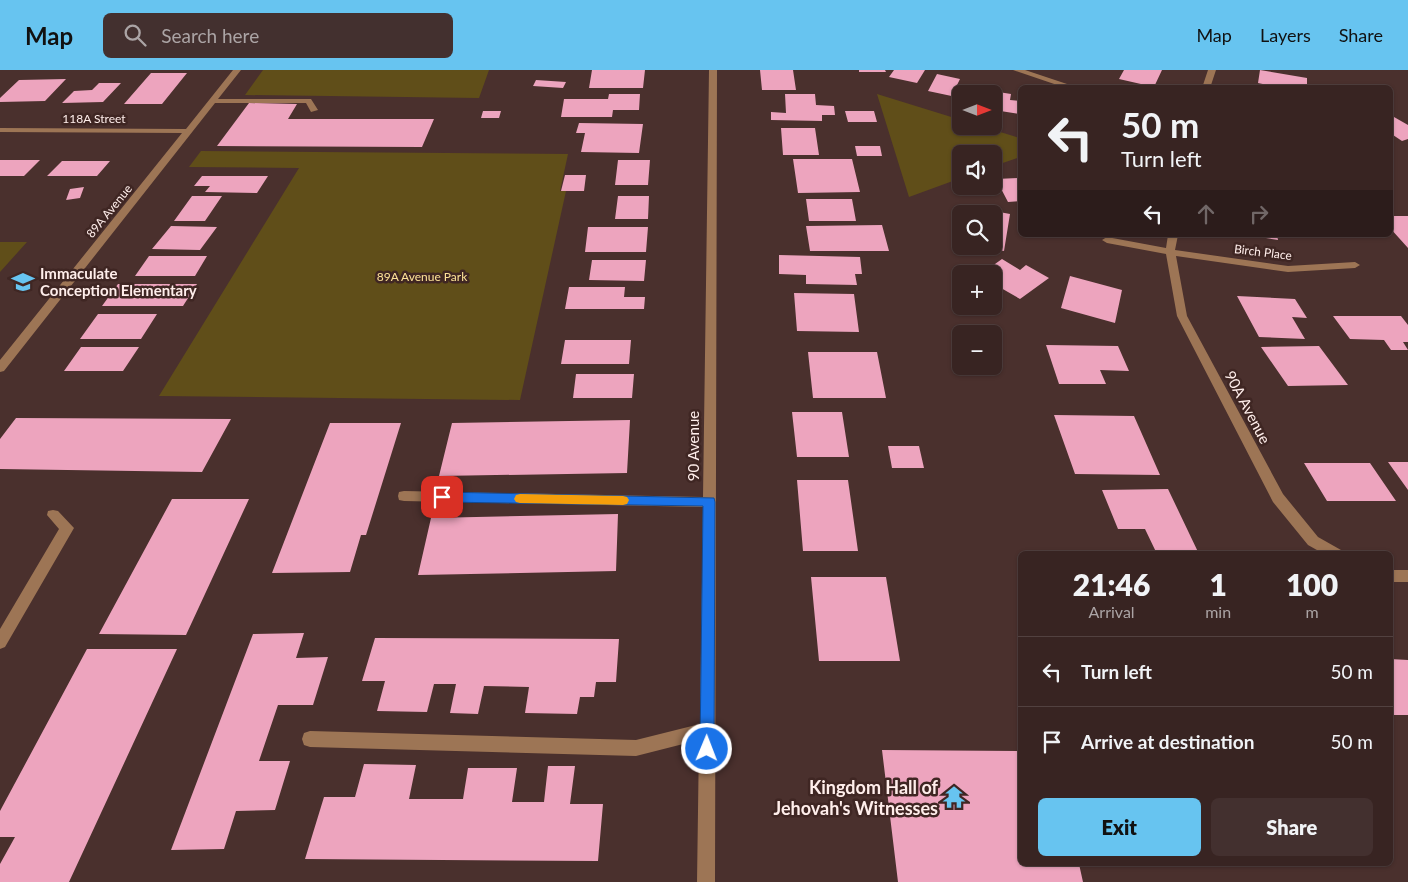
<!DOCTYPE html>
<meta charset="utf-8">
<style>
body{margin:0;font-family:Lato,sans-serif;background:#43302f;color:#f1f3f6;height:100vh;display:flex;flex-direction:column;font-size:19px;white-space:nowrap}
*{box-sizing:border-box;margin:0}
p{font-size:16px;color:#aba4a5}
.icon{flex:none;width:28px;height:28px;fill:none;stroke:currentColor;stroke-width:2;stroke-linecap:round;stroke-linejoin:round}
.map{position:relative;flex:1;overflow:hidden}
.panel{position:absolute;left:1018px;top:481px;width:375px;height:315px;display:flex;flex-direction:column;background:#382422;border-radius:8px;box-shadow:0 1px 4px #0004,0 0 0 1px #524140}
.panel>*{flex:none}
.guide{position:absolute;left:1018px;top:15px;width:375px;height:152px;border-radius:8px;box-shadow:0 1px 4px #0004,0 0 0 1px #524140;background:#382422;color:#f1f3f6;overflow:hidden}
.needle{width:32px;rotate:90deg}
.tools{position:absolute;left:952px;top:15px;display:grid;gap:10px}
.tools a{display:grid;place-items:center;width:50px;height:50px;border-radius:8px;background:#382422;box-shadow:0 1px 4px #0004,0 0 0 1px #524140;font-size:25px}
.pin{position:absolute;display:grid;place-items:center;width:42px;height:42px;color:#fff;margin:-21px;border-radius:10px;box-shadow:0 2px 8px #0006}
.me{position:absolute;width:55px;margin:-28px;rotate:1deg;stroke-linejoin:round;filter:drop-shadow(0 0 4px #0008)}
.turn{display:flex;align-items:center;gap:18px;height:105px;padding:0 20px;font-size:22px}
.turn .icon{width:65px;height:65px;stroke-width:2.5}
.turn b{display:block;font-size:35px;line-height:42px}
.lanes{display:flex;align-items:center;height:48px;padding:0 20px;background:#0003;justify-content:center;gap:25px;direction:ltr}
.lanes .off{opacity:.35}
.eta{display:flex;justify-content:space-evenly;align-items:center;height:85px;text-align:center}
.eta b{font-size:30px;font-weight:800;line-height:35px}
.action{display:flex;gap:10px;margin-top:auto;padding:10px 20px}
.action a{flex:1;height:58px;border-radius:8px;background:#67c4f0;color:#111;font-size:20px;font-weight:800;line-height:58px;text-align:center}
.action a+a{background:#43302f;color:#f1f3f6}
ul{padding:0;list-style:none}
li{display:flex;align-items:center;gap:15px;height:70px;padding:0 20px;border-top:1px solid #524140}
li div{flex:1}
li b{display:block;font-size:19px}
li em{font-style:normal}
header{display:flex;align-items:center;gap:30px;box-sizing:border-box;height:70px;padding:0 25px;background:#67c4f0;color:#111}
header strong{font-size:24px}
nav{display:flex;gap:28px;margin-inline-start:auto;font-size:18px}
.search{width:350px;height:45px;background:#43302f;display:flex;align-items:center;gap:12px;box-sizing:border-box;padding:0 18px;border-radius:8px;color:#aba4a5;font-size:19px}
.map>svg:first-child{display:block}
</style>
<header>
<strong>Map</strong>
<div class="search"><svg class="icon" aria-label="search" viewBox="0 0 24 24"><circle cx="10" cy="10" r="6"/><path d="M15 15l6 6"/></svg>Search here</div>
<nav><a>Map</a><a>Layers</a><a>Share</a></nav>
</header>
<div class="map">
<svg width="1408" height="812" viewBox="0 0 1408 812">
<rect width="100%" height="100%" fill="#4a302d"/>
<path fill="#604e19" d="M263 0H489L479 28 245 25Z
M877 24 961 50V56H981L1020 68V87L994 96V84H961V108L909 127Z
M201 81 568 84 560 121H566L520 330 159 326 299 98 189 97Z
M0 172H27L0 202Z"/>
<path fill="#eda4be" d="M592 0H645L643 18H589Z
M760 0H793L796 20H762Z
M859 0H885L886 2H859Z
M894 0H925L917 13 889 7Z
M1124 0H1162L1154 17 1119 9Z
M1260 0 1307 8V18H1282L1258 13Z
M151 3H187L162 34H124Z
M937 4 960 9 957 15 977 18 975 24H961V28L928 21Z
M66 9 45 31 0 32V28L19 10Z
M536 10 566 12 563 18 533 16Z
M99 13H121L103 32 62 33 74 21 92 20Z
M986 20 1011 24 1010 30 1020 31V44L994 40V24H985Z
M609 24H640L639 40H613L612 47H561L564 29H608Z
M785 24H815L816 35 834 36 835 45H822V51L771 50V42L786 43Z
M249 33 297 34 288 49H434L422 77 217 76Z
M483 41H501L499 48H481Z
M845 41H874L877 52H848Z
M1394 47 1408 55V69L1402 71 1390 63V48Z
M579 53 643 54 639 83 581 82 585 63H576Z
M781 58H815L819 85H783Z
M855 76H880L882 86H857Z
M793 89H852L860 122 798 123Z
M0 90H40L24 106H0Z
M618 90H650L648 115H615Z
M62 91H110L97 106H47Z
M565 105H586L584 121H561Z
M202 106H268L257 123 205 122 210 116H194Z
M1020 108V131L1008 132 996 109Z
M84 117 80 128 66 130 70 119Z
M192 126H222L205 151H174Z
M618 126H649L648 149H615Z
M806 129H852L856 151H809Z
M973 137 1010 144 1004 181 983 177 994 176V144H971Z
M1390 146H1408V178L1390 158Z
M882 155 889 181H810L806 156Z
M171 156 217 157 200 180 152 179Z
M588 157H648L646 182H585Z
M1254 165H1277L1278 170 1254 166Z
M779 185 860 187 862 204H855L857 215 806 214V205L779 204Z
M149 186H207L195 206H135Z
M1002 189 1020 200 1026 195 1049 208 1020 229 994 214V204H981Z
M592 190H646L644 211 589 210Z
M1070 206 1122 220 1115 253 1061 238Z
M118 214H197L183 236H102Z
M569 217H625L624 227H645L644 239H565Z
M794 223 854 224 859 262 797 261Z
M1237 226 1295 229 1307 248 1292 247 1305 269 1259 267Z
M98 244H157L141 269H80Z
M1333 246H1401L1408 255V272H1403L1408 280H1391L1384 270 1350 269Z
M565 270H631L629 294H561Z
M1046 275 1118 276 1129 301 1100 300 1106 314H1059Z
M1319 276 1348 315 1288 316 1261 277Z
M81 277H139L123 301H64Z
M808 282H877L886 328H813Z
M576 304H634L632 328H573Z
M792 342H842L849 387H797Z
M1054 345 1134 346 1160 405 1075 404Z
M16 348 231 349 202 402 0 399V369Z
M630 350 627 403 439 406 452 353Z
M330 353H401L366 465H361L350 502 272 503Z
M888 376H919L924 398H892Z
M1388 392H1408V420Z
M1304 393H1370L1396 431H1327Z
M797 410H848L858 481H803Z
M1168 419 1199 484H1157L1145 459H1118L1102 420Z
M172 429H249L186 565 99 564Z
M618 444 616 501 418 505 431 448Z
M811 507H886L900 591H819Z
M304 563 296 588 328 587 313 635H278L259 691H290L275 740 236 741 224 779 171 780 253 564Z
M375 568 619 569 616 612H596L594 627H580L577 644 525 643 529 617 484 616 478 644 450 643 456 614H434L427 642 377 641 385 611H362Z
M87 579H177L69 812H0V794L15 767H0V741Z
M1390 589 1408 590V645H1390Z
M882 680 1020 681V794H1079L1083 812H898Z
M364 694 416 695 409 729H463L468 698H517L512 732H544L548 696H575L570 734H603L598 791 305 789 324 727H355Z"/>
<g fill="none" stroke-linecap="round" stroke-linejoin="round">
<path fill="#9d7555" fill-rule="evenodd" d="M233 0H241L218 29H311L318 40 311 42 306 33H215L4 301 0 302V290L182 63 0 62V58L186 59Z
M709 0H717L715 812H697L699 670 636 686 310 677 304 675 302 669 304 663 310 661 636 670 700 654 703 437 404 431 399 430 398 426 399 422 404 421 703 427Z
M1013 0H1025L1079 18H1066Z
M1208 0H1216L1210 18H1202Z
M1168 165H1178L1175 180 1288 196 1355 192 1360 195 1355 198 1288 202 1176 186 1187 246 1283 424 1318 467 1341 480 1343 484H1324L1308 475 1273 432 1177 246 1166 184 1107 173 1102 170 1107 167 1166 178Z
M53 440 58 441 74 458 5 577 0 579V559L59 459 47 445 48 441Z
M1390 500H1408V512H1390Z"/>
</g>
<path fill="#1a73e8" stroke="#114b97" d="M442 422 714 428 715 432 714 679 712 684 707 686 702 684 700 679 703 436 442 432 438 430 436 427 438 424Z"/>
<path fill="#f59e0b" d="M520 424 623 426 627 427 629 430 627 434 623 435 520 433 516 432 514 429 516 425Z"/>
<defs>
<symbol id="school-bare" viewBox="-9 -9 18 18"><path d="M0-5L7-2L0 1L-7-2ZM-4 1L0 2.5L4 1V4Q0 6-4 4Z" fill="#67c4f0" stroke="#3f2623" stroke-width="2.5" paint-order="stroke"/></symbol>
<symbol id="temple-bare" viewBox="-9 -9 18 18"><path d="M0-6L5-2H3V0L6.5 2.5H4V6H1.5V3h-3V6H-4V2.5H-6.5L-3 0V-2H-5Z" fill="#67c4f0" stroke="#3f2623" stroke-width="2.5" paint-order="stroke"/></symbol>
</defs>
<g fill-rule="evenodd">
<use href="#school-bare" x="7" y="196" width="32" height="32"/>
<use href="#temple-bare" x="938" y="711" width="32" height="32"/>
</g>
<g text-anchor="middle" dominant-baseline="central" stroke-width="5" stroke-linejoin="round" paint-order="stroke">
<g font-size="12" fill="#ffeeeb" stroke="#3f2623">
<text x="94" y="48">118A Street</text>
<text transform="translate(109 141) rotate(-51)">89A Avenue</text>
<text transform="translate(1263 182) rotate(7)">Birch Place</text>
</g>
<g font-size="12" fill="#fde297" stroke="#3f2623">
<text x="422" y="206">89A Avenue Park</text>
</g>
<g font-size="15" font-weight="bold" fill="#ffeeeb" stroke="#3f2623" text-anchor="start">
<text x="40" y="203">Immaculate<tspan x="40" dy="17">Conception Elementary</tspan></text>
</g>
<g font-size="15" fill="#ffeeeb" stroke="#3f2623">
<text transform="translate(1248 337) rotate(62)">90A Avenue</text>
<text transform="translate(693 376) rotate(-90)">90 Avenue</text>
</g>
<g font-size="18" font-weight="bold" fill="#ffeeeb" stroke="#3f2623" text-anchor="end">
<text x="938" y="717">Kingdom Hall of<tspan x="938" dy="21">Jehovah's Witnesses</tspan></text>
</g>
</g>
</svg>
<div class="tools">
<a><svg class="needle" viewBox="-14 -14 28 28"><path d="M0-13l5 13h-10z" fill="#e53935"/><path d="M0 13l5-13h-10z" fill="#aba4a5"/></svg></a>
<a><svg class="icon" aria-label="sound" viewBox="0 0 24 24"><path d="M4 9h4l5-4v14l-5-4H4zM17 9q2 3 0 6"/></svg></a>
<a><svg class="icon" aria-label="search" viewBox="0 0 24 24"><circle cx="10" cy="10" r="6"/><path d="M15 15l6 6"/></svg></a>
<a>+</a>
<a>−</a>
</div>
<div class="pin" style="left:442px;top:427px;background:#d93025"><svg class="icon" aria-label="arrive" viewBox="0 0 24 24"><path d="M6 21V4h12l-3 4 3 4H6"/></svg></div>
<svg class="me" style="left:707px;top:679px" viewBox="-20 -20 40 40"><circle r="17" fill="#1a73e8" stroke="#fff" stroke-width="3"/><path d="M0-11L8 9 0 5-8 9z" fill="#fff"/></svg>
<div class="guide">
<div class="turn"><svg class="icon" aria-label="left" viewBox="0 0 24 24"><path d="M17 20v-9H6M10 6l-5 5 5 5"/></svg><div><b>50 m</b>Turn left</div></div>
<div class="lanes"><svg class="icon" aria-label="left" viewBox="0 0 24 24"><path d="M17 20v-9H6M10 6l-5 5 5 5"/></svg><svg class="icon off" aria-label="ahead" viewBox="0 0 24 24"><path d="M12 20V5M6 11l6-6 6 6"/></svg><svg class="icon off" aria-label="right" viewBox="0 0 24 24"><path d="M7 20v-9h11M14 6l5 5-5 5"/></svg></div>
</div>
<section class="panel">
<div class="eta">
<div><b>21:46</b><p>Arrival</p></div>
<div><b>1</b><p>min</p></div>
<div><b>100</b><p>m</p></div>
</div>
<ul>
<li><svg class="icon" aria-label="left" viewBox="0 0 24 24"><path d="M17 20v-9H6M10 6l-5 5 5 5"/></svg><div><b>Turn left</b></div><em>50 m</em></li>
<li><svg class="icon" aria-label="arrive" viewBox="0 0 24 24"><path d="M6 21V4h12l-3 4 3 4H6"/></svg><div><b>Arrive at destination</b></div><em>50 m</em></li>
</ul>
<div class="action"><a>Exit</a><a>Share</a></div>
</section>
</div>
